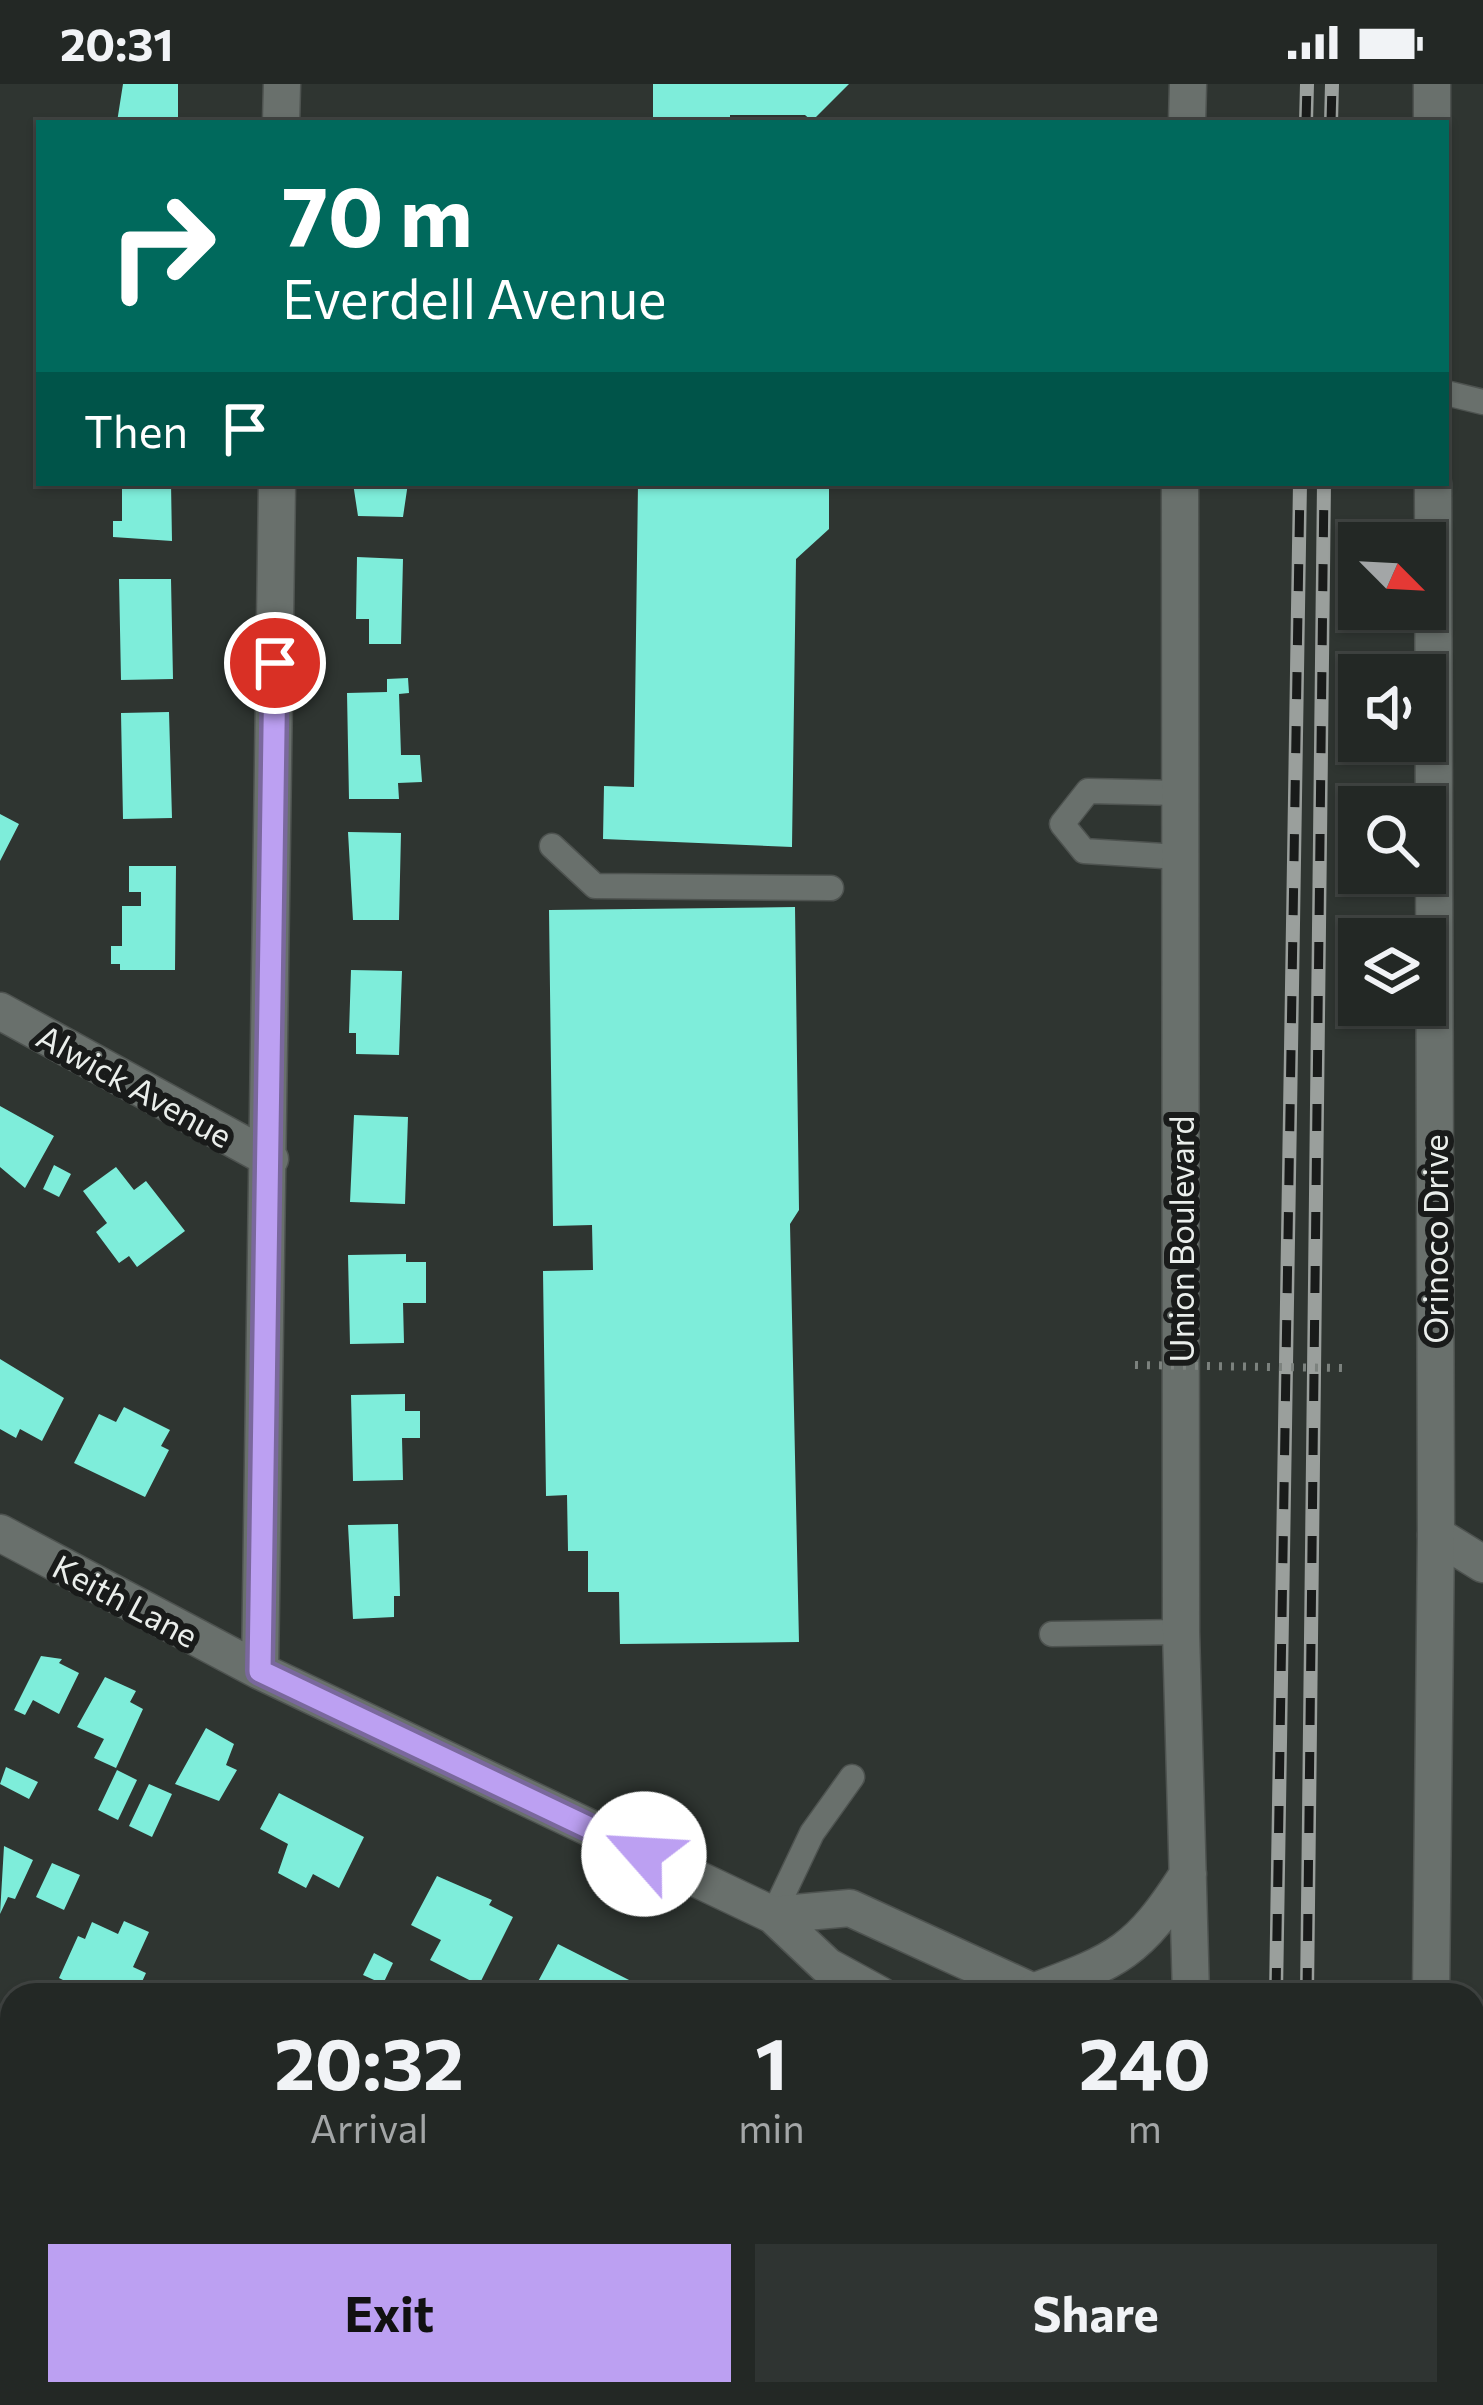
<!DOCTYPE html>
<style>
body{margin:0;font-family:Commissioner,sans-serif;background:#2f3432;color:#f1f3f6;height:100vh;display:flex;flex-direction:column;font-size:45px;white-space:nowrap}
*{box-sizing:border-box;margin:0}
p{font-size:39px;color:#a3a6a7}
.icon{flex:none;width:66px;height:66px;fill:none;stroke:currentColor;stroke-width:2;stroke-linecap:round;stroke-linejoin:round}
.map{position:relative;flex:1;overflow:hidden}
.drawer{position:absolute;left:0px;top:1899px;width:1485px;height:423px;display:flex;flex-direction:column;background:#232825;border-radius:36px 36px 0 0;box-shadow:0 3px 9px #0004,0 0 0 3px #404442}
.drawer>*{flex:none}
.guide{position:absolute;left:36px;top:36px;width:1413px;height:366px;border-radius:0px;box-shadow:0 3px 9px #0004,0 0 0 3px #404442;background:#00695c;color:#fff;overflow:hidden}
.needle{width:78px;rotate:114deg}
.tools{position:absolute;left:1338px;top:438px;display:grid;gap:24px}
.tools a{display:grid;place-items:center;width:108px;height:108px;border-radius:0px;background:#232825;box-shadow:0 3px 9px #0004,0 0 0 3px #404442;font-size:60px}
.pin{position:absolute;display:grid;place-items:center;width:102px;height:102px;color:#fff;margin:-51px;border:6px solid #fff;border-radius:50%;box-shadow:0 3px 12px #0007}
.me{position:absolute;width:132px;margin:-66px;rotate:296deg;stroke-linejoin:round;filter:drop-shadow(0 0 9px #0008)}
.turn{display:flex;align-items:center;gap:42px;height:252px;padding:0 48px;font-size:54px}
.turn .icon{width:156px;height:156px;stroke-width:2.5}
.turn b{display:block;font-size:84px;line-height:102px}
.then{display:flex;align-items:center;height:114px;padding:0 48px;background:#0003;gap:24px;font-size:45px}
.eta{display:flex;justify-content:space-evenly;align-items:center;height:204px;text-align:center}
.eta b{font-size:72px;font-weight:700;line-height:84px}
.button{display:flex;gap:24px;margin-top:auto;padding:24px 48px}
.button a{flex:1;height:138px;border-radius:0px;background:#bca0f2;color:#111;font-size:48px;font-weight:700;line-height:138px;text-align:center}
.button a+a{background:#2f3432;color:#f1f3f6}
.status{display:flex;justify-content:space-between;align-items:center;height:84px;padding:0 60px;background:#232825;direction:ltr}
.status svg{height:33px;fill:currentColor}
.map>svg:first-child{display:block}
</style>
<div class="status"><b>20:31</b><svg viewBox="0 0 49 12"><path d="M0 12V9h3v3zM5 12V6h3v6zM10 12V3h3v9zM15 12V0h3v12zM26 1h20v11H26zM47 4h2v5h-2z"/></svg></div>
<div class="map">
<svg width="1483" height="2321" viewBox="0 0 1483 2321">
<rect width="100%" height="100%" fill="#2f3531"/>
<path fill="#7eedda" d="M123 0H178V39L117 38Z
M653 0H849L812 37 805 31H730V39H653Z
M122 399H171L172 457 113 453V437H122Z
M353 399H408L403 433 358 432Z
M638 399H829V445L796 475 792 763 603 755 604 702 634 703Z
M357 473 403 475 401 560H369V535H356Z
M119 495H171L173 595 121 596Z
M408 594 409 609 399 610 401 671H420L422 698 398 699 399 715H349L347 609 387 608V595Z
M169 628 172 734 123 735 121 629Z
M0 730 19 740 0 777Z
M348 748 401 749 399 836H353Z
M129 782H176L175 886H120V880H111V862H122V822H141V808H129Z
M795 823 799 1126 790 1140 799 1558 620 1560 619 1508H588V1467H568L567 1411 546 1412 543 1187 593 1186 592 1141 553 1142 549 826Z
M351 886 402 887 399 971 356 970V949H349Z
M0 1022 54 1052 25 1104 0 1083Z
M354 1031 408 1033 405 1120 350 1118Z
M54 1081 71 1090 59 1113 43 1105Z
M116 1083 134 1106 146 1097 185 1147 137 1183 129 1172 119 1179 96 1148 107 1139 83 1107Z
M406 1170V1178H426V1219H403L404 1259 350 1260 348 1171Z
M0 1275 64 1314 42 1357 20 1345 16 1354 0 1345Z
M405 1310V1327H420V1354H402L403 1396 353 1397 351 1311Z
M124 1323 170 1346 161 1362 169 1366 145 1413 74 1379 99 1330 116 1338Z
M398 1440 400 1512H394V1533L353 1535 348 1441Z
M41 1572 62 1575 59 1579 79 1589 59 1630 33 1616 25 1631 14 1626Z
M105 1593 136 1607 130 1618 143 1625 116 1684 94 1674 104 1655 77 1643Z
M206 1644 234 1660 226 1681 237 1686 219 1717 175 1700Z
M6 1683 38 1698 29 1715 0 1700Z
M117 1686 137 1696 118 1736 98 1726Z
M149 1700 172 1710 152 1753 129 1742Z
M279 1709 364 1753 339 1804 313 1790 306 1804 278 1789 288 1760 260 1745Z
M4 1762 33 1776 15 1815 8 1813 0 1830Z
M52 1779 80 1791 64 1826 36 1813Z
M437 1792 492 1816 489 1821 513 1833 479 1901 430 1876 441 1856 411 1841Z
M124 1837 149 1848 133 1883 146 1889 136 1911H78L81 1905 59 1894 78 1852 85 1855 92 1838 118 1850Z
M558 1860 635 1899 629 1911H537L533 1907Z
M374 1869 393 1879 383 1900 363 1891Z
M0 2075 12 2081V2152L0 2141Z
M799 2310H946L940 2321H793Z"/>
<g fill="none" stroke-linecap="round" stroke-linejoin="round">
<defs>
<path id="lane" d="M1446 309 1483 318
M1179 709 1088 707 1062 740 1084 767 1179 773
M552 762 595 802 831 804
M1052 1550 1181 1548
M773 1831 812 1749 852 1693
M1069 2321V2310"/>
<path id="street" d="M281 39 282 0
M0 927 270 1075
M0 1449 260 1587 773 1831 827 1882 880 1911
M1436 1451 1483 1480
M260 1587 277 399
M773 1831 850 1824 1040 1911
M0 1975 12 1981
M626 2310 646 2321"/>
<path id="secondary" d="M1432 0V39
M1187 39 1188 0
M1180 399 1181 1548 1191 1911
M1033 1908C1119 1876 1138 1868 1188 1790
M1431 1911 1436 1451 1433 399
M1179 2321V2310
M1426 2321V2310"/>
</defs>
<use href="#lane" stroke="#4e5350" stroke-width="27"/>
<use href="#street" stroke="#4e5350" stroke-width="39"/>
<use href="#secondary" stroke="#4e5350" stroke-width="39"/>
<use href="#lane" stroke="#69706c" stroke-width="24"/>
<use href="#street" stroke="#69706c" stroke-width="36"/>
<use href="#secondary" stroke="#69706c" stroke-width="36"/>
<defs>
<path id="rail" d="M1306 39 1307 0
M1331 39 1332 0
M1276 1911 1300 399
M1307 1911 1324 399
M1272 2321V2310
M1302 2321 1303 2310"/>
</defs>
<use href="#rail" stroke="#9a9f9c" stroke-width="14"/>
<use href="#rail" stroke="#191b1a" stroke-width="9" stroke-dasharray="27" stroke-linecap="butt"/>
<path stroke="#7c827e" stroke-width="8" stroke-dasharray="3 9" stroke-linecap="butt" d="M1135 1281 1343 1284"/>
</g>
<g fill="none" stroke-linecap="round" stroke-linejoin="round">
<defs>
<path id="route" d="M275 579 260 1587 644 1770"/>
</defs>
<use href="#route" stroke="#7a689d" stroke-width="30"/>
<use href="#route" stroke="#bca0f2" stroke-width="21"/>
</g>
<g text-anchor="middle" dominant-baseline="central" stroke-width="12" stroke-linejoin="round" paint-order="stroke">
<g font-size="33" fill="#eaeeeb" stroke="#191b1a">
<text transform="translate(135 1001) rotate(29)">Alwick Avenue</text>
<text transform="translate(1180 1155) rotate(-90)">Union Boulevard</text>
<text transform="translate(1434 1155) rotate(-90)">Orinoco Drive</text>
<text transform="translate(126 1516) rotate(28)">Keith Lane</text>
</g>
</g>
</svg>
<div class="tools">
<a><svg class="needle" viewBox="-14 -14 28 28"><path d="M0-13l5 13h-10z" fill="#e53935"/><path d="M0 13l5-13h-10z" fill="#a3a6a7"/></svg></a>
<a><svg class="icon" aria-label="sound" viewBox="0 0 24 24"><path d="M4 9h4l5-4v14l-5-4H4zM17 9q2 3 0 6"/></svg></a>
<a><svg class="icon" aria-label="search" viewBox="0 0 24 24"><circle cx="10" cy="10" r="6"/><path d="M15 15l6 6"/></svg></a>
<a><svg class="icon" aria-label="layers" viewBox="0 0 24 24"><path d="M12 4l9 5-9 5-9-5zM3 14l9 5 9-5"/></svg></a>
</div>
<div class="pin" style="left:275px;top:579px;background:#d93025"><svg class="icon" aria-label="arrive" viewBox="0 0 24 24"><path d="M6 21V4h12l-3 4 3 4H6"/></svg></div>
<svg class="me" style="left:644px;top:1770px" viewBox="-20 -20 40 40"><circle r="19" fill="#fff"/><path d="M0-13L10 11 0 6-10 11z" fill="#bca0f2"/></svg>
<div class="guide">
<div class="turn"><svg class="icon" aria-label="right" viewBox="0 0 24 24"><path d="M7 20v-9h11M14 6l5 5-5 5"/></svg><div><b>70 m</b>Everdell Avenue</div></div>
<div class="then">Then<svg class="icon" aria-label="arrive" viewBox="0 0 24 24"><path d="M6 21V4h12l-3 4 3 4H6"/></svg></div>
</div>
<section class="drawer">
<div class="eta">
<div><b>20:32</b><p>Arrival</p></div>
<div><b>1</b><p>min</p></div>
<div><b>240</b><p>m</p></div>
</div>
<div class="button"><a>Exit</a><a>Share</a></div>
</section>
</div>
